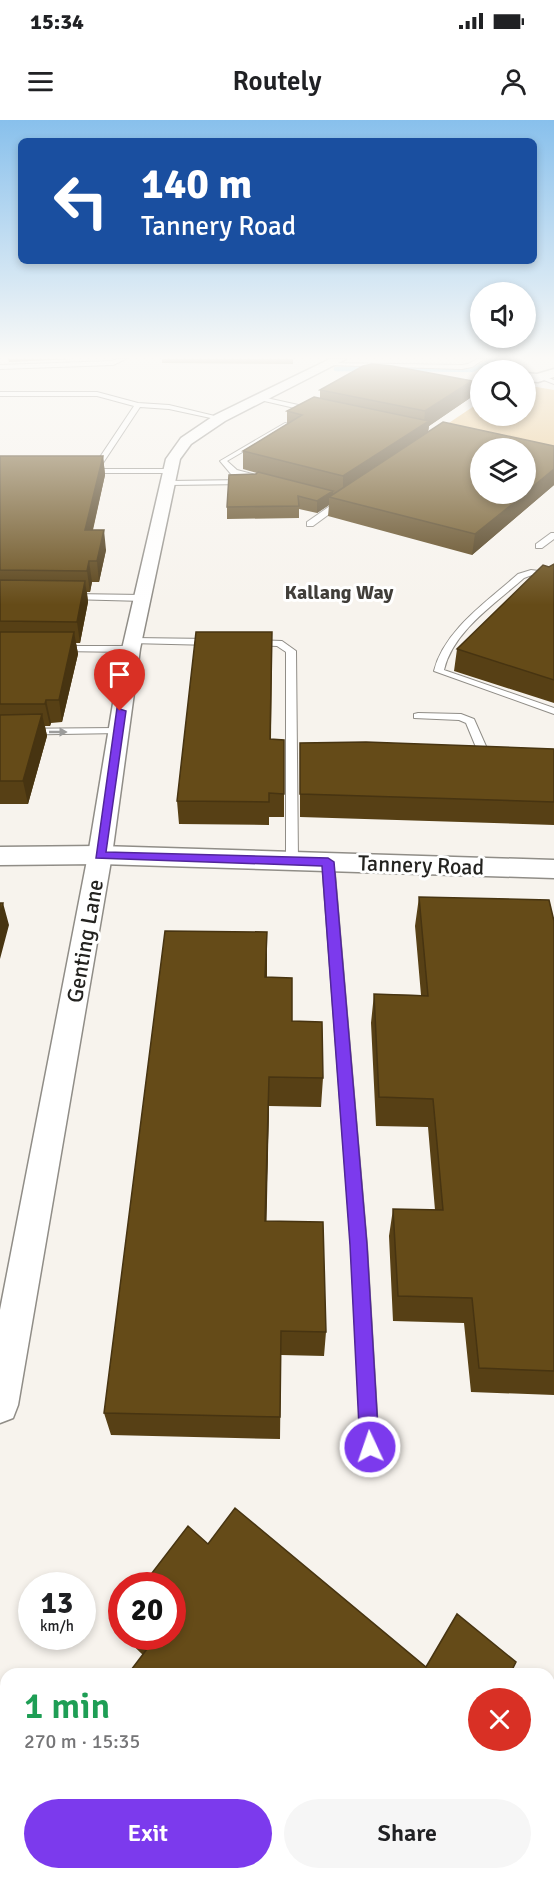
<!DOCTYPE html>
<meta charset="utf-8">
<style>
body{margin:0;font-family:Signika,sans-serif;background:#f6f6f6;color:#202124;height:100vh;display:flex;flex-direction:column;font-size:22px;white-space:nowrap}
*{box-sizing:border-box;margin:0}
p{font-size:20px;color:#757577}
.icon{flex:none;width:33px;height:33px;fill:none;stroke:currentColor;stroke-width:2;stroke-linecap:round;stroke-linejoin:round}
.map{position:relative;flex:1;overflow:hidden}
.details{position:absolute;left:0px;top:1548px;width:555px;height:212px;display:flex;flex-direction:column;background:#fff;border-radius:18px 18px 0 0;box-shadow:0 3px 9px #0003}
.details>*{flex:none}
.guide{position:absolute;left:18px;top:18px;width:519px;height:126px;border-radius:9px;box-shadow:0 3px 9px #0003;background:#1a4fa0;color:#fff;overflow:hidden}
.fabs{position:absolute;left:470px;top:162px;display:grid;gap:12px}
.fabs a{display:grid;place-items:center;width:66px;height:66px;border-radius:50%;background:#fff;box-shadow:0 3px 9px #0003;font-size:30px}
.speed{position:absolute;left:18px;top:1452px;display:flex;gap:12px;font-size:30px;font-weight:700;text-align:center}
.speed>*{display:grid;place-content:center;width:78px;height:78px;border-radius:50%;background:#fff;box-shadow:0 3px 9px #0003;line-height:1}
.speed small{font-size:15px;font-weight:400}
.speed .limit{border:9px solid #d22;background:#fff;color:#111}
.pin{position:absolute;display:grid;place-items:center;width:51px;height:51px;color:#fff;margin:-62px -26px;border-radius:50% 50% 50% 0;rotate:-45deg;box-shadow:0 0 6px #0007}
.pin .icon{rotate:45deg}
.me{position:absolute;width:66px;margin:-33px;rotate:357deg;stroke-linejoin:round;filter:drop-shadow(0 0 4px #0008)}
.turn{display:flex;align-items:center;gap:21px;height:126px;padding:0 24px;font-size:27px}
.turn .icon{width:78px;height:78px;stroke-width:2.5}
.turn b{display:block;font-size:42px;line-height:51px}
.round{display:grid;place-items:center;flex:none;width:63px;height:63px;border-radius:32px;background:#f6f6f6}
.head{display:flex;align-items:center;justify-content:space-between;height:102px;padding:0 24px}
h1{font-size:36px;font-weight:600;line-height:45px;color:#1e9e55}
.button{display:flex;gap:12px;margin-top:auto;padding:12px 24px}
.button a{flex:1;height:69px;border-radius:36px;background:#7c3aed;color:#fff;font-size:24px;font-weight:600;line-height:69px;text-align:center}
.button a+a{background:#f6f6f6;color:#202124}
.status{display:flex;justify-content:space-between;align-items:center;height:42px;padding:0 30px;background:#fff;direction:ltr}
.status svg{height:16px;fill:currentColor}
header{display:flex;justify-content:space-between;align-items:center;height:78px;padding:0 24px;background:#fff;font-size:27px;font-weight:600}
.map>svg:first-child{display:block}
</style>
<div class="status"><b>15:34</b><svg viewBox="0 0 49 12"><path d="M0 12V9h3v3zM5 12V6h3v6zM10 12V3h3v9zM15 12V0h3v12zM26 1h20v11H26zM47 4h2v5h-2z"/></svg></div>
<header><svg class="icon" aria-label="menu" viewBox="0 0 24 24"><path d="M4 6h16M4 12h16M4 18h16"/></svg>Routely<svg class="icon" aria-label="person" viewBox="0 0 24 24"><circle cx="12" cy="8" r="4"/><path d="M4 21q1-7 8-7t8 7"/></svg></header>
<div class="map">
<svg width="554" height="1759" viewBox="0 0 554 1759">
<rect width="100%" height="100%" fill="#f7f3ed"/>
<path fill="#e6c182" d="M525 265 554 270V337L437 311 480 282V296H525Z"/>
<g fill="none" stroke-linecap="round" stroke-linejoin="round">
<path stroke="#98d1f2" stroke-width="4.5" d="M336 249H370
M402 249 472 250 495 239"/>
<defs>
<path id="service" d="M117 239H126L113 245 0 249V245L112 241Z
M477 239H484L472 247 462 249 326 245 329 243 462 245 468 244Z
M541 255 554 260V264L539 258Z
M454 261H480V265L452 264Z
M0 272H97L138 283 169 285 223 298 220 300 169 289 140 287 99 349H172V353H88L84 351 92 349 134 286 97 276H0Z
M262 277 312 288 315 290 312 292 260 280Z
M285 303 290 304 227 341 237 350 264 357V361L231 354 220 341Z
M247 360H250V364L168 365 164 363 168 361Z
M340 379 347 381 313 406H307V402Z
M551 413H554V419L542 428H536V424Z
M531 450 554 453V459L532 455 524 458C496 483 453 511 444 550L554 588V594L434 551C444 510 488 481 518 454Z
M71 474 144 475 148 478 144 481 68 479V475Z
M133 518 212 519 217 522 212 525 130 523 128 521Z
M255 520 282 521 296 531 298 741 292 745 286 741V532L277 526 252 525V521Z
M61 526H131L136 529 131 532 58 531 56 529Z
M418 593 461 594 474 599 489 633 479 640H471V636L478 632 466 603 459 600 414 598V594Z
M117 608 122 611 121 613 0 615V609Z
M328 738 334 742 367 1125 379 1327 377 1334 370 1336 363 1334 361 1327 351 1125 322 742Z"/>
<path id="minor" d="M330 239H346L225 301 191 324 180 339 140 529 112 735 18 1285 13 1298 0 1303V1190L88 735 122 529 166 339 181 318 215 295Z
M554 249V257L538 262 525 261V253L537 254Z"/>
<path id="tertiary" d="M100 726 554 740V758L100 744 0 745V727Z"/>
</defs>
<use href="#service" stroke="#908d87" stroke-width="2"/>
<use href="#minor" stroke="#908d87" stroke-width="3"/>
<use href="#tertiary" stroke="#908d87" stroke-width="3"/>
<use href="#service" fill="#fff" fill-rule="evenodd"/>
<use href="#minor" fill="#fff" fill-rule="evenodd"/>
<use href="#tertiary" fill="#fff" fill-rule="evenodd"/>
</g>
<path fill="#574015" d="M8 239H75L9 242Z
M162 239H293V244L162 243Z
M320 270 470 278 429 306 428 312 554 326V365L472 435 328 396 329 385 317 393 299 389V398L227 399V387L257 353 243 349V331L287 304V291L320 278Z
M0 336H103L105 355 93 410 106 430 99 462H92L90 472H87L88 482 80 523H76L78 534 62 602 51 603 50 606H45L47 616 28 684H0Z
M554 444V583L454 551 457 529 549 447Z
M272 534 271 619 284 620V697H269V705L179 704 177 681Z
M300 623 554 629V705L300 697Z
M419 777 554 801V1275L471 1272 464 1203 393 1201 389 1116 393 1089 435 1090 428 1007 376 1006 371 903 374 874 421 875 415 806Z
M267 841V858L292 901 323 958 321 987 269 986 266 1101 326 1212 324 1236 281 1235 280 1319 111 1315 104 1293Z
M208 1424 426 1547 510 1554 143 1535 123 1516H172Z
M122 1493V1513L116 1500Z
M306 1754H549L554 1759H311Z"/>
<path fill="#473411" d="M472 261 470 278 429 306 427 319 343 376V356L424 304 425 291Z
M103 336 105 355 88 430 85 410Z
M554 349V365L472 435 475 414Z
M333 371V378L329 377V385L317 393V381Z
M104 410 106 430 99 462 97 441Z
M89 441 92 462 90 472 87 451Z
M85 461 88 482 80 523 77 502Z
M74 512 78 534 62 602 59 580Z
M46 580 51 603 50 606 45 584Z
M42 594 47 616 28 684 23 661Z
M3 783 9 805 0 839V796Z
M267 812V841L266 887 265 857Z
M269 957V986L266 1127 265 1101Z"/>
<path fill="#654b18" stroke="#473411" stroke-width="1.5" d="M372 244 392 246 472 261 425 291 320 270 363 246Z
M314 277 429 301 343 356 243 331 302 295 287 291Z
M443 302 554 326V349L525 373V328H480V374H525L475 414 329 377Z
M0 336H103L85 410H104L97 441H89L87 451 0 450Z
M258 352 333 371 317 381 298 376 299 386 227 387 229 355 256 354Z
M554 444V560L457 529 543 445 549 447Z
M0 460 85 461 77 502 0 501Z
M0 512H74L59 580H46L45 584H0Z
M196 512H272L270 619 284 620V674L269 673V682L177 681Z
M42 594 23 661H0V595Z
M366 622 554 629V682L300 674V623Z
M419 777 549 780 554 801V1251L479 1248 472 1178 398 1176 393 1089 443 1090 433 979 379 977 374 874 428 876Z
M0 783H3L0 796Z
M165 811 267 812 265 857 292 858V901L322 902 323 958 269 957 265 1101 323 1102 326 1212 281 1211 280 1297 104 1293Z
M235 1388 426 1547 457 1494 516 1542 510 1554H128L147 1529 133 1516H172V1466H142L188 1406 208 1424Z
M122 1493V1506L116 1500Z
M549 1640 554 1644V1759H318L313 1754H549Z"/>
<defs><path id="oneway-solid" d="M-6-.8H1V-3.2L6.5 0L1 3.2V.8H-6Z" transform="scale(1.5)"/></defs>
<use fill="#9c9c9b" href="#oneway-solid" transform="translate(58 612)"/>
<linearGradient id="sky" x2="0" y2="1"><stop stop-color="#88c0ec"/><stop offset="0.49" stop-color="#fbfaf7"/><stop offset="1" stop-color="#fbfaf7" stop-opacity="0"/></linearGradient>
<rect width="554" height="485" fill="url(#sky)"/>
<path fill="#7c3aed" stroke="#51269a" stroke-width="1.5" d="M117 588 126 591 106 732 328 738 334 742 367 1125 379 1327 377 1334 370 1336 363 1334 360 1327 350 1125 322 746 96 738Z"/>
<g text-anchor="middle" dominant-baseline="central" stroke-width="6" stroke-linejoin="round" paint-order="stroke">
<g font-size="20" font-weight="bold" fill="#413e39" stroke="#fff">
<text x="339" y="472">Kallang Way</text>
</g>
<g font-size="22" fill="#242320" stroke="#fff">
<text transform="translate(421 745) rotate(2)">Tannery Road</text>
<text transform="translate(85 821) rotate(-80)">Genting Lane</text>
</g>
</g>
</svg>
<div class="fabs">
<a><svg class="icon" aria-label="sound" viewBox="0 0 24 24"><path d="M4 9h4l5-4v14l-5-4H4zM17 9q2 3 0 6"/></svg></a>
<a><svg class="icon" aria-label="search" viewBox="0 0 24 24"><circle cx="10" cy="10" r="6"/><path d="M15 15l6 6"/></svg></a>
<a><svg class="icon" aria-label="layers" viewBox="0 0 24 24"><path d="M12 4l9 5-9 5-9-5zM3 14l9 5 9-5"/></svg></a>
</div>
<div class="speed"><div>13<small>km/h</small></div><div class="limit">20</div></div>
<div class="pin" style="left:120px;top:591px;background:#d93025"><svg class="icon" aria-label="arrive" viewBox="0 0 24 24"><path d="M6 21V4h12l-3 4 3 4H6"/></svg></div>
<svg class="me" style="left:370px;top:1327px" viewBox="-20 -20 40 40"><circle r="17" fill="#7c3aed" stroke="#fff" stroke-width="3"/><path d="M0-11L8 9 0 5-8 9z" fill="#fff"/></svg>
<div class="guide">
<div class="turn"><svg class="icon" aria-label="left" viewBox="0 0 24 24"><path d="M17 20v-9H6M10 6l-5 5 5 5"/></svg><div><b>140 m</b>Tannery Road</div></div>
</div>
<section class="details">
<div class="head"><div><h1>1 min</h1><p>270 m · 15:35</p></div><a class="round" style="background:#d93025;color:#fff"><svg class="icon" aria-label="close" viewBox="0 0 24 24"><path d="M6 6l12 12M18 6L6 18"/></svg></a></div>
<div class="button"><a>Exit</a><a>Share</a></div>
</section>
</div>
